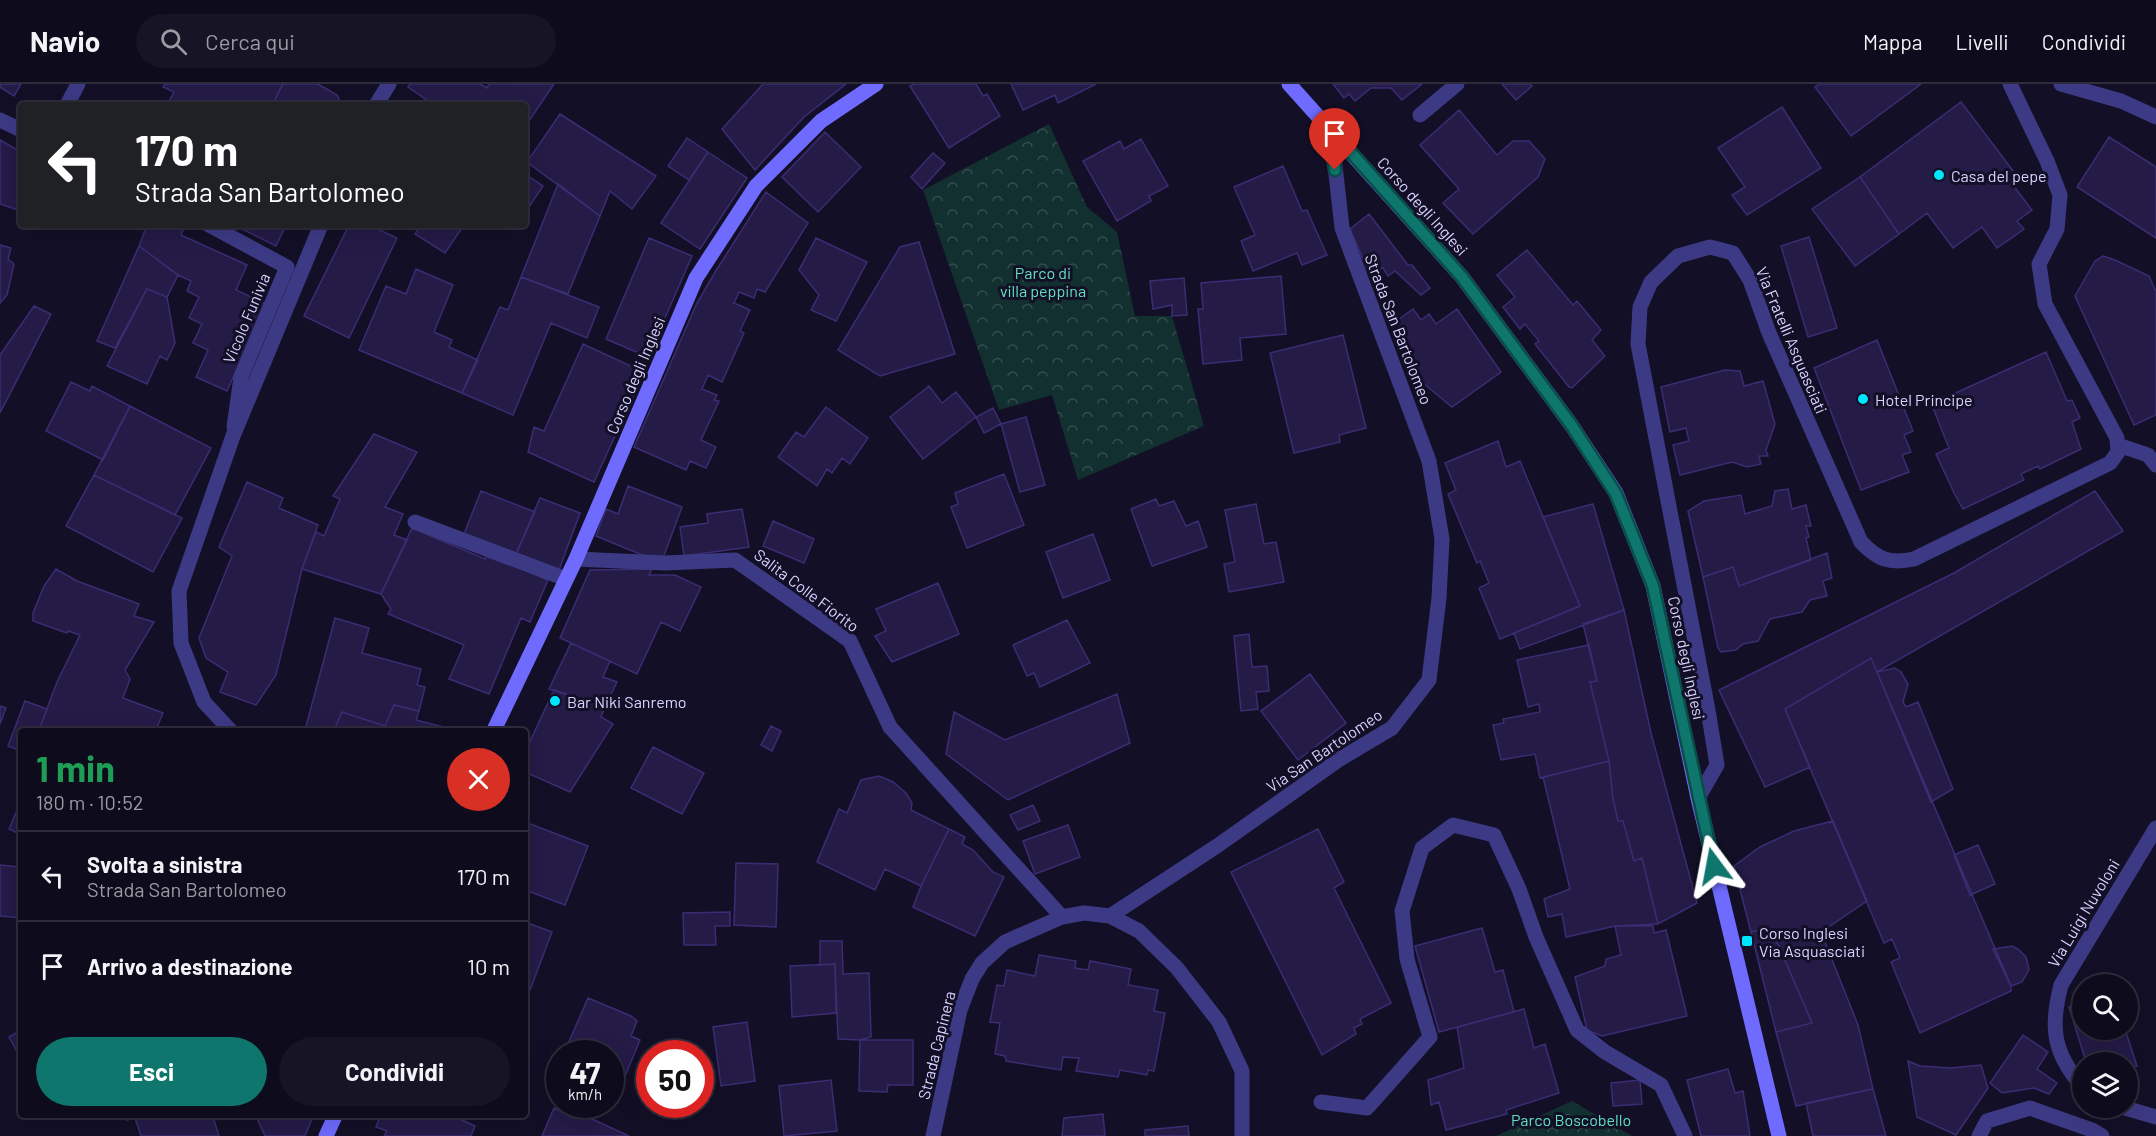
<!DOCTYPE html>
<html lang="it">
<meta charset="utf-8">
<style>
body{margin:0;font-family:Barlow,sans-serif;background:#171425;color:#f1f3f6;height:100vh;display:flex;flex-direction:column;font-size:22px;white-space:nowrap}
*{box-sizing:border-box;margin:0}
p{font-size:20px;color:#9b9ba3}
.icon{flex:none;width:33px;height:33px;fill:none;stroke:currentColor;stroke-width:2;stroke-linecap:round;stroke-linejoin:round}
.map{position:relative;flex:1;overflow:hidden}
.drawer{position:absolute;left:18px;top:644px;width:510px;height:390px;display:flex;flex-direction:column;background:#0e0b1c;border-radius:6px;box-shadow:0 6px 24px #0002,0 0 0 2px #2e2b3b}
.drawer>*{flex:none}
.top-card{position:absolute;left:18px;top:18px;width:510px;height:126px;border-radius:6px;box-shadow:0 6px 24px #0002,0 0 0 2px #2e2b3b;background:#202124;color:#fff;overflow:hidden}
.tools{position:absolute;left:2072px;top:890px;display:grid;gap:12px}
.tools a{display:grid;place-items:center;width:66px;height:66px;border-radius:50%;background:#0e0b1c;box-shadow:0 6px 24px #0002,0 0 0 2px #2e2b3b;font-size:30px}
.speed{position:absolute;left:546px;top:956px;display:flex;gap:12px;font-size:30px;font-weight:700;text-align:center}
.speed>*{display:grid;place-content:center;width:78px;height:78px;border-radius:50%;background:#0e0b1c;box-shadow:0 6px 24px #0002,0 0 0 2px #2e2b3b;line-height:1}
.speed small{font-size:15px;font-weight:400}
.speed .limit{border:9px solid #d22;background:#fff;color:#111}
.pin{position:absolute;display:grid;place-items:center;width:51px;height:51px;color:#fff;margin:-62px -26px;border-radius:50% 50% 50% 0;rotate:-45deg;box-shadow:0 0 6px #0007}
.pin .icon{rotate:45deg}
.me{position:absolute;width:66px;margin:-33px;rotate:347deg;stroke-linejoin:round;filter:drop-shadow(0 0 4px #0008)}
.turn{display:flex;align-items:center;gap:21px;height:126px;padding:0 18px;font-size:27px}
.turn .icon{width:78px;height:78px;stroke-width:2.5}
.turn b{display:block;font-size:42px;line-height:51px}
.round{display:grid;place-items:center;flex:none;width:63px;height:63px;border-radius:32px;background:#171425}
.head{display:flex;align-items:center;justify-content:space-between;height:102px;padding:0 18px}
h1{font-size:36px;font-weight:700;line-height:45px;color:#1e9e55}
.button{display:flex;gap:12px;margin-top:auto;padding:12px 18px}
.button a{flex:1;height:69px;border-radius:36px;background:#0f766e;color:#fff;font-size:24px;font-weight:700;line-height:69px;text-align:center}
.button a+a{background:#171425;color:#f1f3f6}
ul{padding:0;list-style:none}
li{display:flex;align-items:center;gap:18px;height:90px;padding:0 18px;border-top:2px solid #2e2b3b}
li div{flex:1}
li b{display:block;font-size:22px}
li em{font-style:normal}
header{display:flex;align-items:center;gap:36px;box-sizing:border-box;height:84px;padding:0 30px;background:#0e0b1c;border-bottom:2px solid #2e2b3b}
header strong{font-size:28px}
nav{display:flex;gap:33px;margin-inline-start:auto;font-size:21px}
.search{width:420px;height:54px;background:#171425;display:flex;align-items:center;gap:15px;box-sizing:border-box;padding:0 21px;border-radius:33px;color:#9b9ba3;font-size:22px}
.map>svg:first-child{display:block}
</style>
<header>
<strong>Navio</strong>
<div class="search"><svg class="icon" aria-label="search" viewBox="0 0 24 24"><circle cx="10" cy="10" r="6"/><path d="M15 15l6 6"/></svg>Cerca qui</div>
<nav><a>Mappa</a><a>Livelli</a><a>Condividi</a></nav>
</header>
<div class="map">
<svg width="2156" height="1052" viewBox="0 0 2156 1052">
<defs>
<pattern id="park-crowns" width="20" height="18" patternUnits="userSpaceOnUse" patternTransform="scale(1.5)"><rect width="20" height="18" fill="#12302f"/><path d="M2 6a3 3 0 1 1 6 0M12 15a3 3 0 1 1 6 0" fill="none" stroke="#344d4e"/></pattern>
</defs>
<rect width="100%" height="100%" fill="#130f26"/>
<path fill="url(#park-crowns)" d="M1049 40 1087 123 1117 148 1135 232H1172L1204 342 1078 396 1052 311 999 326 923 106Z
M1572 1017 1632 1052H1496Z"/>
<path fill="#241b47" stroke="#3b2d73" stroke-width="1.5" d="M0 0H21L14 12 0 3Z
M165 0H283L272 21H167L174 8 163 3Z
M283 0H318L337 11 342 21H272Z
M410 0H480L487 4 489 0H554L529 37 525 34V21H434L408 3Z
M763 0H846L804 33 755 86 722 45Z
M914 0H976L983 12 987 10 1000 32 949 64 910 2Z
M1011 0H1096L1058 19 1055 11 1023 26Z
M1333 0H1422L1402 16 1391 4H1371L1355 17 1349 10 1344 14Z
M1502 0H1530L1532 2 1516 16Z
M1819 0H1921L1851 52 1815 3Z
M1961 18 2017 92 2010 97 2032 126 2017 137 2024 145 1997 164 1982 143 1953 164 1927 129 1899 150 1860 93Z
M1782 23 1821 84 1747 131 1732 111 1745 103 1718 64Z
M1459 26 1497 71 1513 57H1529L1545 75 1538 93 1473 150 1443 119 1459 105 1420 61Z
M560 30 656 92 632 125 610 107 600 132 527 78Z
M825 48 861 83 818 128 782 93Z
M2109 53 2156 83V154L2077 103Z
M687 54 708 68 689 96 668 82Z
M1141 55 1168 102 1149 112 1151 117 1117 137 1083 77 1120 57 1124 65Z
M0 56 21 68V127L0 120Z
M708 68 747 94 700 165 661 139Z
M933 69 945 79 922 105 911 93Z
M1283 82 1302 127 1307 126 1327 171 1302 181 1297 169 1253 187 1241 157 1255 151 1234 103Z
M525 90 543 102 525 129Z
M1860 93 1899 150 1855 182 1812 125Z
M558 100 600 132 568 210 521 193Z
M766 108 808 139 765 208 757 205 754 214 739 208 734 219 750 226 740 247 744 249 722 298 708 291 702 305 717 311 714 316 719 317 701 356 716 363 706 384 690 377 686 386 634 363 697 219 717 185Z
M1369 130 1408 181H1412L1430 204 1421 211 1395 187 1388 192 1383 184 1368 187 1350 145Z
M147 141H185L181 151 247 181 236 206 266 220 227 307 196 293 208 266 193 259 202 240 189 234 199 213 187 207 191 197 178 191 139 162Z
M234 141H286L276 162Z
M349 141H369L397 154 349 254 304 232Z
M421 141H464L445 169 415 150Z
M1809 153 1837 244 1808 253 1781 162Z
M649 154 692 172 648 273 606 255Z
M816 154 867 178 836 237 811 226 819 211 799 186Z
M919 158 955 270 880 292 838 266 900 163Z
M0 161 11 164 8 175 14 180 7 211 0 219Z
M139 162 178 191 167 213 147 205 115 264 97 257Z
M1527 166 1573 221 1577 217 1601 246 1592 256 1605 272 1572 304 1569 303 1535 260 1539 257 1525 240 1520 245 1503 223 1515 213 1497 191Z
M2103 172 2115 176 2149 192 2156 208V331L2134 341 2075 212 2095 177Z
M416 185 453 201 434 248 452 256 449 263 478 276 462 309 359 266 386 202 406 210Z
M1281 192 1286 250 1240 254 1242 276 1203 280 1198 225H1203L1201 199Z
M521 193 599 223 587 254 551 239 513 331 462 309 500 223 508 226Z
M1184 194 1187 231 1172 232V221L1153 225 1150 197Z
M147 205 167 213 175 259 167 276 160 272 147 300 107 282Z
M34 222 51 230 0 329V271Z
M1413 225 1421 236 1429 230 1436 240 1457 225 1501 288 1452 323 1417 294 1402 274 1410 268 1391 241Z
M1343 251 1366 344 1339 351 1340 358 1294 369 1270 269Z
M1877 256 1913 347 1904 351 1911 368 1902 371 1909 388 1861 406 1814 284Z
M583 260 644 288 594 398 528 368 534 343 544 347Z
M2046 268 2067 317 2072 316 2080 334 2072 338 2081 365 2040 385 2038 382 2021 390 2024 396 1963 425 1955 411 1936 370 1949 364 1929 314 1949 312Z
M1725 286 1740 287 1744 302 1763 297 1775 340 1766 366 1768 372H1759L1761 380 1747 383 1732 378 1680 391 1673 361 1689 357 1686 344 1670 348 1661 303Z
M71 298 90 307 92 302 130 322 103 376 46 347Z
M929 302 942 319 956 308 976 333 923 375 890 333Z
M130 322 211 364 175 431 94 391Z
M826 323 868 354 850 380 842 374 832 389 827 385 817 402 778 373 796 348 804 353Z
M993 324 1001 340 984 349 976 333Z
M1026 333 1045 401 1020 408 1001 340Z
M374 350 417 368 385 423 403 430 394 451 407 456 381 510 302 485 316 448 324 452 340 415 333 412Z
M1498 357 1506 383 1520 377 1580 522 1500 555 1479 504 1489 499 1480 477 1477 479 1448 410 1456 406 1445 379Z
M1004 390 1024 441 967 464 951 423 958 420 955 409Z
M94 391 182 434 153 488 66 442Z
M247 398 283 414 279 424 318 441 302 485 276 591 256 621 220 608 228 588 206 574 199 554 232 472 219 463Z
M628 402 682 423 663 474 647 473 596 452 606 425 618 430Z
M1788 405 1792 425 1806 421 1811 442H1806L1809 453 1806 454 1811 476 1739 502 1733 483 1703 493 1688 427 1704 417 1741 411 1745 430 1772 422 1775 407Z
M481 407 535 428 516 470 464 450Z
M2095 407 2123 447 1877 588 1871 574 1785 625 1810 683 1765 703 1719 606 1954 489Z
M540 414 580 429 559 486 516 470Z
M1156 415 1159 422 1174 417 1186 442 1198 437 1207 463 1152 482 1131 425Z
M1256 420 1264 460 1276 458 1284 498 1229 508 1224 480 1235 478 1225 426Z
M1593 420 1624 526 1520 565 1514 549 1580 522 1543 433Z
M742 425 749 463 684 472 680 443 708 439 707 430Z
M773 437 814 455 804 479 763 462Z
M412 444 485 475 487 470 548 496 530 538 521 534 489 610 449 595 464 561 388 530 391 525 381 510Z
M1093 450 1110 496 1063 514 1046 468Z
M1827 469 1832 494 1823 497 1827 512 1810 516 1802 528 1770 535 1758 557 1743 560 1736 566 1721 568 1718 564 1703 493 1733 483 1739 502Z
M56 485 77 497 139 520 134 532 154 538 125 586 130 595 123 614 163 629 156 646H39L57 598 80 551 68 547 67 549 33 537V529L44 502Z
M652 485 649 491H675L701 503 680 547 661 538 637 590 560 554 590 486Z
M938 499 959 550 892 578 875 552 886 547 876 525Z
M1624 526 1651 649 1697 819 1658 840 1642 774 1634 777 1623 737H1618L1613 715 1609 677 1590 598 1597 597 1583 540Z
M335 534 369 544 362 569 421 585 417 601 425 603 419 627 394 621 385 642 342 628 334 646H305Z
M1067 536 1090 579 1040 603 1034 589 1027 592 1013 561Z
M1249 550 1252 583 1267 582 1269 607 1256 608 1258 625 1241 627 1234 552Z
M571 559 610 577 603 593 617 598 605 623 549 605Z
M1589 561 1597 597 1590 598 1609 677 1540 694 1535 670 1501 676 1493 641 1504 639 1503 635 1540 628 1539 620 1528 623 1517 576Z
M1871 574 2011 902V907L1920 949 1891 878 1900 874 1892 855 1884 859 1785 625Z
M1895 584 1901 588 1908 600 1903 618 1906 623 1918 618 1953 705 1931 718 1877 588Z
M1310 590 1346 639 1298 676 1261 627Z
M554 606 605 623 601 633 613 640 570 708 525 688V668Z
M1117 610 1130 659 1008 716 946 670 954 628 1005 656Z
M25 617 47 625 39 646H21V667L8 662Z
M394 621 419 627 416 636 455 646H334L342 628 385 642Z
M0 622 6 624 0 640Z
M771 642 781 647 772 667 761 661Z
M653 663 704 689 682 730 631 704Z
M1609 677 1613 715 1618 737H1623L1634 777 1642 774 1658 840 1615 842 1566 853 1562 830 1548 833 1544 815 1570 805 1543 693Z
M879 692 893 698 906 709 912 719 911 726 949 745 921 802 885 785 875 806 817 778 839 725 847 729 861 696Z
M21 717V751L9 745Z
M1033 721 1040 737 1018 746 1010 731Z
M1833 737 1867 817 1821 848 1799 855 1772 853 1766 844 1751 848 1734 782 1760 763 1794 747Z
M525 738 588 762 565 821 528 807 525 814Z
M1068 741 1080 773 1035 790 1023 757Z
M949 745 965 753 962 760 973 766 993 788 1004 793 975 852 913 823 921 802Z
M1318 745 1344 798 1334 804 1391 919 1360 935 1362 940 1354 944 1356 950 1322 971 1231 788Z
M1978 761 1995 800 1970 811 1954 771Z
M736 779 778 780 776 843 734 841Z
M0 781 21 783V834L0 832Z
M730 828V842H715L716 861H684L683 829Z
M525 838 552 848 530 906 525 904Z
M1615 842H1653L1654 849 1666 846 1687 932 1602 952 1587 946 1575 893 1605 882 1606 875 1621 871Z
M1482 844 1495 888 1503 886 1514 928 1439 948 1415 862Z
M1766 844 1778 860 1812 939 1776 948 1751 848Z
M1821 848 1858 941 1873 1005 1796 1022 1776 948 1812 939 1778 860 1772 853 1799 855Z
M820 857H842L843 890 869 889 871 953 860 956 838 955 835 880 820 881Z
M2012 862 2018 865 2026 873 2029 886 2022 898 2011 902 1993 865Z
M1039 871 1076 877 1075 884 1088 886 1090 877 1131 885 1128 901 1158 906 1154 927 1165 929 1154 987 1148 986 1147 991 1120 986 1118 993 1076 987 1079 974 1063 973 1061 986 1006 977 1005 972 995 970 1000 939 990 938 997 901 1004 902 1007 886 1035 892Z
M835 880 836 929 792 933 790 882Z
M588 914 631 932 637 937 631 952 640 956 623 997 610 992V969H564Z
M2082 919V945H2125L2137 982 2127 985V978H2086L2069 923Z
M1524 925 1534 964 1545 960 1559 1009 1506 1026 1507 1030 1446 1046 1439 1018 1431 1021 1428 996 1464 984 1457 943Z
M747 938 755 997 721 1002 713 943Z
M21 946V975L9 953Z
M2023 951 2048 968 2037 985 2057 999 2049 1010 2034 1004 2002 1009 1990 999Z
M860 956H913V1001H888L887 1008 859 1007Z
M1908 977 1920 982 1951 984 1981 981 1988 1004 1956 1051 1917 1033Z
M1728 985 1735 1009 1743 1007 1750 1052H1701L1687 996Z
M831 996 837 1047 784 1052 779 1002Z
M1640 996 1642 1020 1613 1022 1611 999Z
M1873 1005 1886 1052H1813L1806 1019Z
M554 1024 575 1034 579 1029 629 1052H542Z
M125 1030H212L219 1052H141L135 1034 127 1036Z
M255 1030H314L305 1052H265Z
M381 1030H449L475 1042 471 1052H384L387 1047 376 1043Z
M1103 1030 1105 1052H1062L1064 1034Z
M1188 1042 1189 1052H1145V1046Z"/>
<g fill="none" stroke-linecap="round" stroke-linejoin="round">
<path stroke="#3d3a85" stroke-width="15" d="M209 141 287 183 241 293 234 343
M415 438 566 495
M576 475 665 479 735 476 850 557 890 643
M1110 832 1217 762 1340 675 1392 644 1429 596 1439 514 1442 455"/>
<path stroke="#3d3a85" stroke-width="15" d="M2061 0 2121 17 2156 33
M1420 31 1457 0
M1331 46 1342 144 1429 377 1442 455
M2118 361 2148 371 2156 381
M890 643 1062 833
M1698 714 1717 681 1708 626 1638 260 1640 223 1651 198 1678 172 1710 163 1733 169 1750 196 1769 249 1861 458C1878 476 1890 480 1914 475L2110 379 2118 368 2117 354 2045 220 2039 180 2057 145 2060 111 2047 77 2010 0
M2082 1002C2053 969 2050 943 2061 901L2156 744
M1321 1018 1367 1024 1430 953 1407 875 1402 827 1422 764 1453 741 1494 751 1519 805 1536 853 1577 946 1605 968 1661 1001 1685 1052
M2122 1023 2156 1033
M933 1052 960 926 972 895 982 879 1005 858 1062 833 1084 829 1110 832 1139 847 1177 884 1219 938 1242 987V1052
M1979 1052 1987 1037 2030 1024 2092 1046 2102 1052"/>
<path stroke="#3d3a85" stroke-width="15" d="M67 21 78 0
M376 21 389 0
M0 36 21 46
M230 646 204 618 181 559 179 507 233 352 321 141"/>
<path stroke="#6f6bff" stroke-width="15" d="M1289 0 1462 193 1572 342 1616 409 1653 502 1698 714 1779 1052
M494 646 576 475 696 194 756 102 821 37 876 0
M326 1052 336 1030"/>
</g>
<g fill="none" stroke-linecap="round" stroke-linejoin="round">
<defs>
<path id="route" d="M1335 86 1331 46 1462 193 1572 342 1616 410 1653 502 1714 782"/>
</defs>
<use href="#route" stroke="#0a4d48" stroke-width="15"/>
<use href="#route" stroke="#0f766e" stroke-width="10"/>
</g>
<g fill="#00e5ff" stroke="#130f26" stroke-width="2">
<circle cx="1939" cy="91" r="6"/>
<circle cx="1863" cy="315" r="6"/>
<circle cx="555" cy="617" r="6"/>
<rect x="1741" y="851" width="12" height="12" rx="3"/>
</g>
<g text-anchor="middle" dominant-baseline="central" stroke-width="6" stroke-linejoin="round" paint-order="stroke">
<g font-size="16" fill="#d9d4ff" stroke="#130f26" text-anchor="start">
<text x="1951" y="91">Casa del pepe</text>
<text x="1875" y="315">Hotel Principe</text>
<text x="567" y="617">Bar Niki Sanremo</text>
<text x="1759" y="848">Corso Inglesi<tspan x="1759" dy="18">Via Asquasciati</tspan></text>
</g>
<g font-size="16" fill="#d9d4ff" stroke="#130f26">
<text transform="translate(1423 122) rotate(48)">Corso degli Inglesi</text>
<text transform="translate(246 234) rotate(-67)">Vicolo Funivia</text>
<text transform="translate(1399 245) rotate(69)">Strada San Bartolomeo</text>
<text transform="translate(1792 256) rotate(67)">Via Fratelli Asquasciati</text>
<text transform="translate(635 291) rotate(-67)">Corso degli Inglesi</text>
<text transform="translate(807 506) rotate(37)">Salita Colle Fiorito</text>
<text transform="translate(1687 574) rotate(78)">Corso degli Inglesi</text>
<text transform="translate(1324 666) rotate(-34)">Via San Bartolomeo</text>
<text transform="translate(2083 829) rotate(-59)">Via Luigi Nuvoloni</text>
<text transform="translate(936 961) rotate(-76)">Strada Capinera</text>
</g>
<g font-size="16" fill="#5fe0c0" stroke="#130f26">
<text x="1043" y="188">Parco di<tspan x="1043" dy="18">villa peppina</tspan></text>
<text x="1571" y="1035">Parco Boscobello</text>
</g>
</g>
</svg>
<div class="tools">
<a><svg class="icon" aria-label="search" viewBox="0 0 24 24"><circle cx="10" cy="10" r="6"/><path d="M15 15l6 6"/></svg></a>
<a><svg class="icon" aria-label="layers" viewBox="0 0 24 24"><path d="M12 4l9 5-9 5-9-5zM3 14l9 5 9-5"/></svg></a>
</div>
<div class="speed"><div>47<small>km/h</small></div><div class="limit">50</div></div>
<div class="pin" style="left:1335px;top:86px;background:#d93025"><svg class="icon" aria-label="arrive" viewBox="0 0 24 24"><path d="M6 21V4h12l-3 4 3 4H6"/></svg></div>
<svg class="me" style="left:1714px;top:782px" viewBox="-20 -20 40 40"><path d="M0-17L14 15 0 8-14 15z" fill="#0f766e" stroke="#fff" stroke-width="4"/></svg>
<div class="top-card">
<div class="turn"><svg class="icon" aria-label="left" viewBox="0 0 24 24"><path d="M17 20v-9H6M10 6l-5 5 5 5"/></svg><div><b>170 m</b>Strada San Bartolomeo</div></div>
</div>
<section class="drawer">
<div class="head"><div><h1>1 min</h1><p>180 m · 10:52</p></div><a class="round" style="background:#d93025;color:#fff"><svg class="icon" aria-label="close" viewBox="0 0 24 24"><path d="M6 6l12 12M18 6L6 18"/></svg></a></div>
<ul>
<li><svg class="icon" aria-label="left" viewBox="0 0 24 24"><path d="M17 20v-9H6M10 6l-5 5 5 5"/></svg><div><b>Svolta a sinistra</b><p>Strada San Bartolomeo</p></div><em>170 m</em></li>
<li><svg class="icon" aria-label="arrive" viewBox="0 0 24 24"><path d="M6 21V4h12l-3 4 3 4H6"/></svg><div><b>Arrivo a destinazione</b></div><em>10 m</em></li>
</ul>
<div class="button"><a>Esci</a><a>Condividi</a></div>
</section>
</div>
